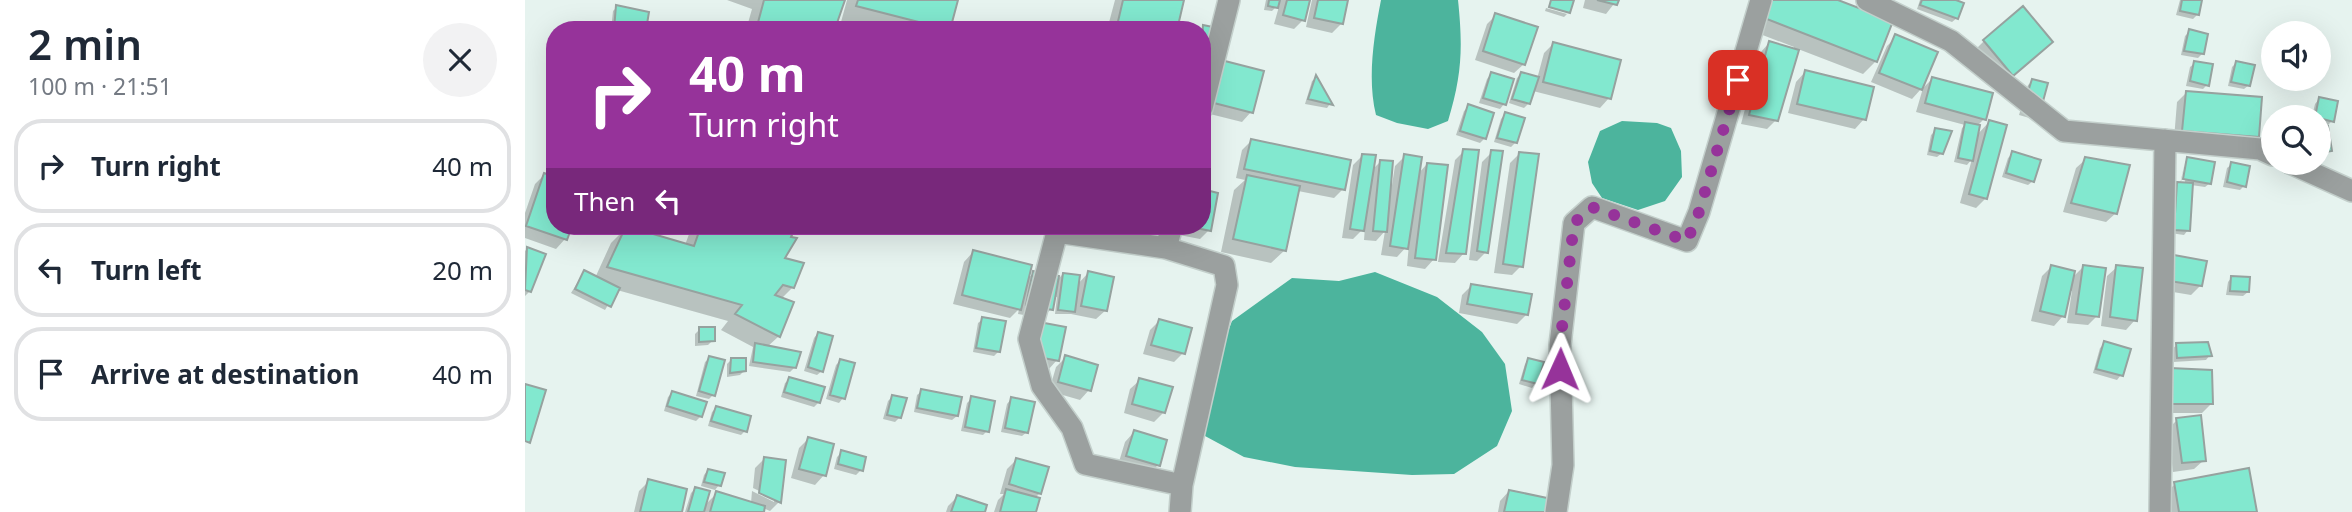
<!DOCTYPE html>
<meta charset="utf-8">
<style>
body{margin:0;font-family:"Noto Sans",sans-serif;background:#f2f2f3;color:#1f2937;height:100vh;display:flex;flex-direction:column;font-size:26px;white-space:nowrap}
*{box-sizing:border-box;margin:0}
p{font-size:23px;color:#747a83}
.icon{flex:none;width:38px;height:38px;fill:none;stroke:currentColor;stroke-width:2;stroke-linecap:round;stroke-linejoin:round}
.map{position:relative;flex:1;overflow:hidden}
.panel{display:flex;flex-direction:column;background:#fff;width:525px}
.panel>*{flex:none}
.guide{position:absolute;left:21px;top:21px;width:665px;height:214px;border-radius:28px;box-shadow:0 7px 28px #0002;background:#96339a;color:#fff;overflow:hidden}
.fabs{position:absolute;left:1736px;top:21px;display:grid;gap:14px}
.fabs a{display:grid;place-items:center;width:70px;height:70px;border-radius:50%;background:#fff;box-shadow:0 7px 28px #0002;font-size:35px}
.pin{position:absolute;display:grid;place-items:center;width:60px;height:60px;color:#fff;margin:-30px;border-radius:14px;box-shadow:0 4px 10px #0006}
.me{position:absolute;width:77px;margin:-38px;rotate:1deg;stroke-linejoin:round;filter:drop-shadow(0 0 5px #0008)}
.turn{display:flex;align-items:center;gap:24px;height:147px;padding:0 28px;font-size:32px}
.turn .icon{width:91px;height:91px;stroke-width:2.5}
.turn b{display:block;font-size:49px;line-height:60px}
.then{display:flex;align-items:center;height:66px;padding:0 28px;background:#0003;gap:14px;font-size:26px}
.round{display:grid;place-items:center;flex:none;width:74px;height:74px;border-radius:37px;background:#f2f2f3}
.headline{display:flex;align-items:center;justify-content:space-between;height:119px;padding:0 28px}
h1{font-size:42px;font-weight:600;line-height:52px}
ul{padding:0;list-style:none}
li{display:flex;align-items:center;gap:21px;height:94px;margin:0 14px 10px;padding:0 14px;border:4px solid #e0e1e3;border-radius:28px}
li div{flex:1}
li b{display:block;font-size:26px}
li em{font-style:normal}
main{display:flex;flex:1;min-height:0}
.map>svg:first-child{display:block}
</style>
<main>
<section class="panel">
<div class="headline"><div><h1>2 min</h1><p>100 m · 21:51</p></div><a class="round"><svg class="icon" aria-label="close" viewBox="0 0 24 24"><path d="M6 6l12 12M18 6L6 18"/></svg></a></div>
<ul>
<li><svg class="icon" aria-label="right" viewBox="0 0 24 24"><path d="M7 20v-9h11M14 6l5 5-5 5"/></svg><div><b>Turn right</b></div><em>40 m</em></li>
<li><svg class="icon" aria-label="left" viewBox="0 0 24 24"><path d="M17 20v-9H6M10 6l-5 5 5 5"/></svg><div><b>Turn left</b></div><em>20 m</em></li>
<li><svg class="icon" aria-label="arrive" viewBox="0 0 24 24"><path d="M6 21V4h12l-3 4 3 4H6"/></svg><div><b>Arrive at destination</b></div><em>40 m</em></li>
</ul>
</section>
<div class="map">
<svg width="1827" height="512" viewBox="0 0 1827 512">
<rect width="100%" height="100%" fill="#e6f3ef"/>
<path fill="#4cb49d" d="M856 0H933C938 48 937 75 923 121L903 129 872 123 851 115C842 79 849 36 856 0Z
M1097 121 1132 123 1146 128 1156 151 1157 177 1140 201 1113 210 1077 198 1067 183 1063 162 1075 131Z
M850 272 912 297 957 332 980 364 987 411 972 446 929 474 887 475 770 467 719 457 680 436 682 387 707 321 767 278 814 281Z"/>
<path fill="#0003" d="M202 0H318L310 23 311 30H221L227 9Z
M322 0H431L423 30H347L316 22Z
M590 0H652L650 30H582Z
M741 0H783L778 20 769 29 749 24 755 3 747 11 739 10Z
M787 0H822L816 24 807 33 781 27Z
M1060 0H1092L1081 14 1058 8Z
M1234 0H1308L1351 61 1338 74 1273 49 1251 120 1242 129 1216 124 1235 53 1244 43 1268 50 1269 47 1222 29Z
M1395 0H1426L1432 18 1427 22 1392 9Z
M1655 0H1675L1673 14 1668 19 1651 15Z
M92 7 119 30H86L88 11Z
M1021 8 1042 14 1039 17 1020 11Z
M971 15 999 64 989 73 950 60 962 24Z
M1665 31 1677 54 1673 58 1656 55 1660 36Z
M1371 37 1396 89 1387 99 1346 82 1362 46Z
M1459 41 1516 51 1478 84 1450 50Z
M1028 44 1084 98 1075 108 1008 91 1004 103 999 108 984 103 992 78 996 74 1012 79 1019 53Z
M1670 63 1682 85 1678 89 1661 86 1665 67Z
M1711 63 1724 85 1719 89 1703 86 1707 67Z
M687 71 726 112 717 122 677 112Z
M1280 72 1339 119 1330 129 1263 113 1271 82Z
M966 74 979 104 975 109 954 103 962 79Z
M791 78 805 104 802 108 780 104 787 81Z
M1407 79 1459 119 1453 125 1451 136 1464 122 1461 198 1451 208 1435 203 1447 159 1442 165 1429 162 1437 128 1440 125 1391 112 1398 88Z
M1508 81V119L1494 115 1503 85Z
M1661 93 1732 136 1723 145 1649 139 1652 102Z
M1794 99 1807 121 1803 125 1794 124V117H1787L1790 104Z
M944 106 967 114 959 139 955 143 931 135 939 111Z
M980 114 991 142 986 147 969 142 976 119Z
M1802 128 1805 150 1800 154 1794 155V130Z
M1411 130 1417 153 1412 157 1402 155 1406 135Z
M726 141 818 189 809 198 773 191 760 250 746 263 696 252 709 190 720 180 711 178 717 150Z
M939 151V253L930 263 913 262 930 160Z
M967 152 961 252 952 261 944 260 957 162Z
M1488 153 1508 181 1503 185 1477 177 1483 158Z
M994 154 996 266 987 275 969 273 985 163Z
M838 155 847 170 856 161 864 184 867 185 870 166 880 156 892 175 902 164 909 259 900 269 882 266 884 244 872 257 856 255 860 231 851 241 839 240 840 227 828 239 817 238 828 165Z
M1561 159 1591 213 1581 222 1538 212 1551 168Z
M1663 159 1685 183 1680 187 1666 185 1663 230 1659 235 1645 233 1648 188 1655 184 1660 162 1655 187 1659 188 1663 162H1660Z
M1707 164 1719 186 1715 190 1698 187 1702 168Z
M19 175 30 226H45L40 239 31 249 0 238V213L10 184Z
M167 226H269L258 259 268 287 256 299 266 303 253 337 242 347 270 367 265 372 224 366 228 347 196 330 203 321 92 290 80 310 46 293 59 272 70 278 86 243 102 227 160 245Z
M651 226H677L684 230 675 239 649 234Z
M2 249 5 291 0 296V251Z
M448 252 501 280 509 273 531 281 538 274 552 285 563 273 581 310 571 319 546 314H530L532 297H529L526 309 517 318 493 314 494 309 485 318 428 304 439 262Z
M1640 266 1676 285 1666 295 1636 290Z
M1526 267 1547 278 1558 267 1572 316 1563 325 1542 323 1547 291H1544L1538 316 1529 326 1506 321 1517 276Z
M1592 267 1610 320 1601 330 1576 326 1582 276Z
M1707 277 1723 292 1718 296 1701 295 1703 282Z
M947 285 1002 314 992 324 934 313 937 295Z
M458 319 474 351 469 356 448 352 453 323Z
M634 321 658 353 649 362 618 354 625 330Z
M175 329 188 340 183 345 170 346V334Z
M293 333 297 371 292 375 279 371 289 338Z
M505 333 532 360 523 370 499 365Z
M1580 343 1596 375 1592 380 1568 373 1575 348Z
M1652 345 1685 355 1681 360 1648 362 1647 349Z
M541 357 564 390 555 400 524 391 531 367Z
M185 358 188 395 184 399 171 396 180 362Z
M206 360 219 371 215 375 202 377V364Z
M1004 360 1011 383 1007 388 994 384 1000 364Z
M315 361 318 398 314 403 301 399 311 365Z
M265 379 294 402 289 407 256 397 260 383Z
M1636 379 1686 404 1677 413H1638Z
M615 380 639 412 629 422 599 413 605 389Z
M397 391 432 416 427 420 389 412 392 395Z
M147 393 176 416 171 421 139 411 143 397Z
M367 397 375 417 370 422 358 419 363 401Z
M447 398 462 431 458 435 436 431 442 403Z
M486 399 502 432 497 436 476 432 482 404Z
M191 408 220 431 216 435 183 426 187 412Z
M1652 420 1679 460 1669 469 1648 472 1643 429Z
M609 432 633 465 624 474 593 465 600 442Z
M283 439 299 475 290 485 266 478 274 448Z
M317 452 336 470 331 475 309 469 312 457Z
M239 459 254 502 245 511 238 508 237 512H160L166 493 170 489 180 505 192 493 226 503 227 491 249 502V498L228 488 230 468Z
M491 460 515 493 509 499V512H469L473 500 479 494H475L482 469Z
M183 470 194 485 190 490 176 486 179 475Z
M124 481 155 512H109L114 491Z
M1650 484 1730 512H1639L1637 497Z
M984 491 1022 512H973L975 501Z
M432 497 458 512H421L423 506Z"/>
<path fill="#82e8cf" stroke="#96a29f" stroke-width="2" d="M239 0H320L312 23 313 30H231Z
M333 0H433L425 30 331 6Z
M598 0H659L652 30H591Z
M744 0H755L753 8 743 6Z
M762 0H785L780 21 758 15Z
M793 0H823L818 24 789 18Z
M1026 0H1049L1045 13 1024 7Z
M1072 0H1094L1092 5Z
M1240 0H1313L1368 21 1352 62 1234 16Z
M1397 0H1431L1439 3 1433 19 1395 5Z
M1657 0H1677L1674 15 1655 11Z
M91 5 124 12 121 30H89Z
M1498 6 1528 42 1488 76 1458 40Z
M970 13 1013 27 1000 65 958 51Z
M678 25 688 27 685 44 677 42Z
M1664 29 1683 34 1679 54 1659 51Z
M1370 34 1413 52 1397 90 1354 73Z
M1244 41 1274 50 1253 121 1224 115Z
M1028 42 1096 60 1086 99 1018 82Z
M696 60 739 71 728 113 685 102Z
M1669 61 1688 64 1684 86 1665 81Z
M1711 61 1730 65 1725 86 1706 82Z
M1280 70 1349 87 1341 120 1272 104Z
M966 72 989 79 981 105 958 98Z
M996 72 1014 77 1005 104 987 99Z
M791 75 808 105 783 99Z
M1407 77 1468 93 1461 120 1400 103Z
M1507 79 1523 83 1514 116 1497 111Z
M1661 91 1737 97 1734 137 1657 131Z
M1794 97 1813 101 1809 122 1790 117Z
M943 104 969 113 961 139 935 131Z
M980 112 1000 118 992 143 972 138Z
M1464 120 1482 125 1462 199 1444 194Z
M1440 122 1455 125 1448 161 1433 158Z
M1803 126 1807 151 1794 153V128Z
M1410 128 1427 131 1418 154 1405 151Z
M726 139 826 160 820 190 719 169Z
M938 149 954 150 941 254 921 253Z
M966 150 978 151 963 253 952 251Z
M1487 151 1516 160 1509 182 1481 173Z
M994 152 1014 154 998 267 978 264Z
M837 154 851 155 839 231 825 229Z
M879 154 897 157 883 249 865 246Z
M1560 157 1605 165 1592 214 1546 203Z
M1662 157 1690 162 1686 184 1658 179Z
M855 160 868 161 862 232 848 231Z
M1706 162 1725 166 1721 187 1702 182Z
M902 163 923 165 911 260 890 258Z
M19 173 30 177V226H47L42 240 1 226Z
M722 175 775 186 761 251 708 239Z
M1652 182 1668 183 1665 231 1649 230Z
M677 189 693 193 686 231 661 226H677Z
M101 226 169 246 176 226H271L266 237 272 238 260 258 279 263 269 288 258 285 250 295 269 302 255 337 210 314 217 305 82 267Z
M565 226H626L623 240Z
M2 247 21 254 6 292 0 290Z
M448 250 507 265 496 310 437 295Z
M1649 255 1682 261 1677 286 1644 281Z
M1526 265 1550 271 1540 317 1515 311Z
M1558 265 1581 268 1574 317 1551 314Z
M1591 265 1618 268 1612 321 1585 317Z
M59 270 95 288 86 307 50 289Z
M508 271 534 276 528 310 501 305Z
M563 271 589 277 582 311 556 306Z
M538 273 555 275 550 312 533 310Z
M1706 276 1725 277 1724 292 1705 291Z
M946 284 1007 294 1003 315 942 304Z
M457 317 481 321 475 352 451 348Z
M634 319 667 328 660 354 626 345Z
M514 322 541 327 534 361 508 356Z
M174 327H190V341L174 342Z
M293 332 308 336 298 372 283 367Z
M1579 341 1606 349 1598 376 1571 369Z
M1683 342 1687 356 1652 358 1651 343Z
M230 343 276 352 271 368 228 362Z
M540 355 573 365 566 391 533 382Z
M184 356 200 360 190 396 174 391Z
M206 358H221V371L205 373Z
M1003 358 1019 362 1013 384 997 380Z
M315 359 330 363 320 399 305 395Z
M1645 368 1687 370 1688 404H1647Z
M264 377 300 387 295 403 259 392Z
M614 378 648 387 640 413 607 404Z
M0 384 21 390 5 443 0 441Z
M396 389 437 397 433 416 392 408Z
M147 391 182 402 177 417 142 406Z
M367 395 382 398 376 418 362 415Z
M446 396 470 401 464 432 440 427Z
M486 397 510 402 503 433 480 428Z
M191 406 226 416 222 432 186 421Z
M1676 415 1681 461 1657 463 1651 418Z
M609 430 642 440 635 466 601 456Z
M283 437 309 444 301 476 274 469Z
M316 450 341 457 338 471 313 464Z
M239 457 261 460 256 503 234 493Z
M491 458 524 467 516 494 484 484Z
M1724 468 1732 512H1654L1649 482Z
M183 469 200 473 196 486 179 482Z
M123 479 162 489 157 512H115Z
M170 487 185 491 179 512H163Z
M481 489 515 498 511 512H475Z
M984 490 1027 499 1024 512H979Z
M191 491 240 506 239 512H185Z
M432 495 462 505 460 512H426Z"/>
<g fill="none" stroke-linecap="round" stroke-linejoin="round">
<defs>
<path id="minor" d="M1342 0 1426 41 1539 131 1735 149 1748 155
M677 108 704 0
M1765 163 1827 191
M647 226 641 248 699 266 702 285 657 485 655 512
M641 248 532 232 504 339 517 386 547 428 560 464 657 485
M1031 512 1038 465 1035 345 1049 223 1067 207 1162 241 1174 212 1236 0
M1635 512 1640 140"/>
</defs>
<use href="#minor" stroke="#c3cfcb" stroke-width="24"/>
<use href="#minor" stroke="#9ba09f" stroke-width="21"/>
</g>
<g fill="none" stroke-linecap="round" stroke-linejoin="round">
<path stroke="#96339a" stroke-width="12" stroke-dasharray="0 21.6" d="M1035 369V345L1049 223 1067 207 1162 241 1174 212 1213 80"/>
</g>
</svg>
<div class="fabs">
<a><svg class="icon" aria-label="sound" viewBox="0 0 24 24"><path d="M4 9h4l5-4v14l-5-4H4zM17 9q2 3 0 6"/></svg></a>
<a><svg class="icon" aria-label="search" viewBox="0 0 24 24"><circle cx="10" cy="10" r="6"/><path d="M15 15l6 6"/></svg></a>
</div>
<div class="pin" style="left:1213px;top:80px;background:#d93025"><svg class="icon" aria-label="arrive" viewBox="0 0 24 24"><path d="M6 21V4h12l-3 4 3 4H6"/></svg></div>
<svg class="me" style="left:1035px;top:369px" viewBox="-20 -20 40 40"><path d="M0-17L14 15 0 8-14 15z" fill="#96339a" stroke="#fff" stroke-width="4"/></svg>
<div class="guide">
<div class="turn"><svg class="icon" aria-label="right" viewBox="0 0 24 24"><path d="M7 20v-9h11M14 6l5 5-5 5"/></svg><div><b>40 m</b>Turn right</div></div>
<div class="then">Then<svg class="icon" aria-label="left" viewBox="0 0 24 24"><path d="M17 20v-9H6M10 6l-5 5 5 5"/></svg></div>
</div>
</div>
</main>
